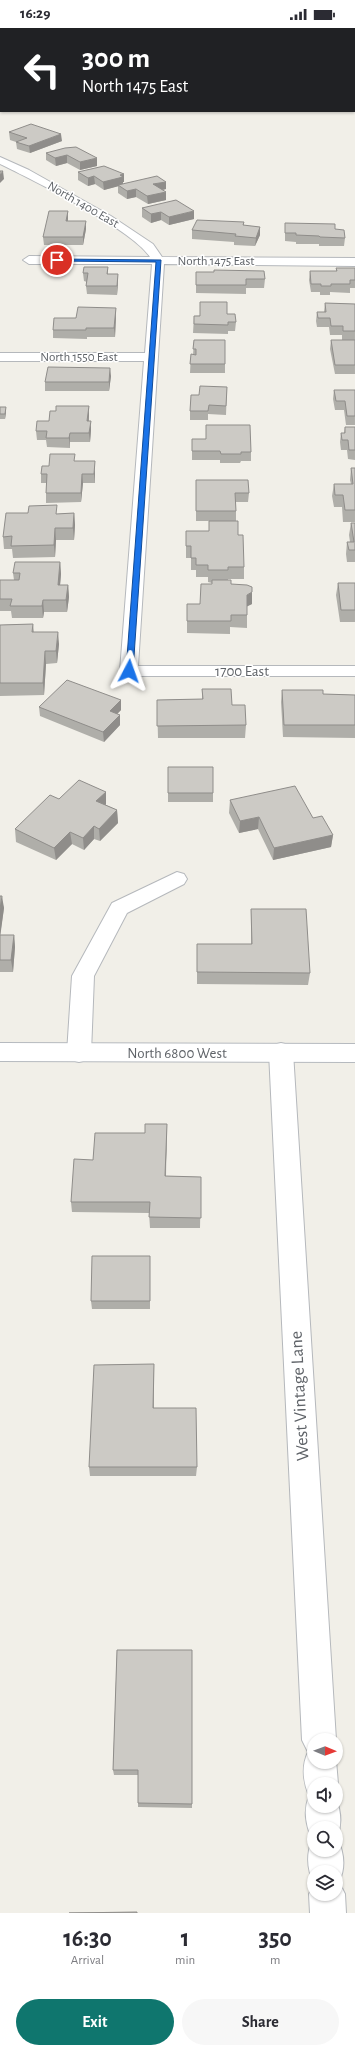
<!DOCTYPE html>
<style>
body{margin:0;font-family:"Alegreya Sans",sans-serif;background:#f7f7f7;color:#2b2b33;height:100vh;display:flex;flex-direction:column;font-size:15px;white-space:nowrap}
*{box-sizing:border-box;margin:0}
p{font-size:13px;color:#7c7c81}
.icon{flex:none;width:22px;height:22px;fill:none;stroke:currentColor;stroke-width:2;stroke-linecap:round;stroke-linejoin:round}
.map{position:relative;height:1885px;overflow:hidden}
.sheet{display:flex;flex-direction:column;background:#fff;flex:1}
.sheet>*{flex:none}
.hud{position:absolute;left:0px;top:0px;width:355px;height:84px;box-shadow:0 1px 3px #0004;background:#202124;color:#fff;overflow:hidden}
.needle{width:26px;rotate:91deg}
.controls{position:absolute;left:307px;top:1705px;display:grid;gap:8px}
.controls a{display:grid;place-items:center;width:36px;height:36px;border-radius:50%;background:#fff;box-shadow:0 1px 3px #0004;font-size:20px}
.pin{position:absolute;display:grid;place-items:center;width:34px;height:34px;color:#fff;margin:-17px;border:2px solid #fff;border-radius:50%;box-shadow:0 1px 4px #0007}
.me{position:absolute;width:44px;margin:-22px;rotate:4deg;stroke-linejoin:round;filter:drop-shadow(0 0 3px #0008)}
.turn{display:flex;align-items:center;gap:14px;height:84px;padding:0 16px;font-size:18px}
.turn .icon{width:52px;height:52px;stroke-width:2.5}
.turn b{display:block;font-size:28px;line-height:34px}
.eta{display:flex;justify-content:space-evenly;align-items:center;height:68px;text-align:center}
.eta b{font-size:24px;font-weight:700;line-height:28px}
.primary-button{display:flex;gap:8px;margin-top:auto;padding:8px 16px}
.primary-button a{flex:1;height:46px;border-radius:24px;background:#0f766e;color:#fff;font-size:16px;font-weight:700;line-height:46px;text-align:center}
.primary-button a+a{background:#f7f7f7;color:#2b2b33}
.status{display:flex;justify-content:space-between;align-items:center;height:28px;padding:0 20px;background:#fff;direction:ltr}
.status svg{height:11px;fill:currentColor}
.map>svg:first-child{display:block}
</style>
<div class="status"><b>16:29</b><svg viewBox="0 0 49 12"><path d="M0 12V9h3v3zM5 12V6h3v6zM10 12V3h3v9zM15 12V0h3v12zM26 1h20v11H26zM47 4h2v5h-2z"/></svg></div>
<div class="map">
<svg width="355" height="1885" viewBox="0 0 355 1885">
<rect width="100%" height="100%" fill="#f1efe8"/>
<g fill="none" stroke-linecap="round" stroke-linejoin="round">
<defs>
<path id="street" d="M334 0H342V1H334Z
M0 129 29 142 111 188 153 216 162 229 355 230V238L164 236 138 638H355V648H129L123 647 120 643 144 333H0V325H145L152 236H29L23 232 29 228 150 229C133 202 33 152 0 136Z
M177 844 184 846 187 851 184 856 127 885 94 948 91 1025 87 1032 79 1034 71 1032 67 1025 72 948 112 875Z
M281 1015 289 1017 293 1024 336 1712H314V1734H336V1732L338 1756 336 1760V1756H314V1778H336V1771C341 1783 342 1797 337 1810 344 1824 346 1839 339 1854L345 1866 346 1885H310L309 1866 314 1856C307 1841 306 1827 312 1812 306 1797 303 1783 309 1768 303 1753 301 1739 308 1724L302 1712 269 1024 273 1017ZM314 1800H336V1822H314ZM314 1844H336V1866H314Z"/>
<path id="secondary" d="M0 0H124V1H1V3Z
M351 0H355V5L354 1Z
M0 1015 355 1016V1034L0 1033Z"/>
</defs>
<use href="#street" stroke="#b5b8bc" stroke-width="2"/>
<use href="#secondary" stroke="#b6babf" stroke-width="2"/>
<use href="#street" fill="#fff" fill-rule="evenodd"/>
<use href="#secondary" fill="#fff" fill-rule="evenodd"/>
</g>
<path fill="#afaea9" d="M9 104 62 113 30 125 17 121 16 114 10 112Z
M76 119 97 138 80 142 67 135 56 138 46 132V125Z
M78 144 124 146V154H123V156L166 154V161L163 162 166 172 148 176 136 169 127 171 118 165V158L104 162 95 156 88 158 78 152Z
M142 180 194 191 169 197 161 192 151 195 142 189Z
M68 183V193L86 201 83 217H44L43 209Z
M244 194V198L260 199V207L255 218 234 217V214L192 211V202Z
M285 195 335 201 345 210 344 218H319V216H296V214L285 213Z
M108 239V246H118V254L117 267 87 266 86 258 87 254 84 253 83 245Z
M336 240H355V260H350V265L330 264V267H320V264H311L309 252 310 243H336Z
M196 244H214L265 251 264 260H246V266L196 265Z
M325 275 355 276V312H342V307H330L329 299H317L316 293 317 284H324Z
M116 280V288L115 309H87V311L53 310V302L76 290Z
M227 286 236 294 235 303H228V306L193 305 194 288Z
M194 312H225V345H190L191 326 193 327Z
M331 312H355V346H335L330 321Z
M111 348 109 363H45V354Z
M227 359 226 387 208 386V392H190V383L199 367Z
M334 362H355V397H346L344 382H335L333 371Z
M89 378V393L91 402 90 414H70V420L47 419 46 412H37L36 403 49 393 56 383Z
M0 379 6 384 5 391H0Z
M345 399H355V432L348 431 347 422H341L340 414 341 405H344Z
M192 411 251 424V433H241L240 435H220V432H192Z
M76 433 95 443V455H83L81 474 46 475V465L47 455H41V446L49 438Z
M351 440H355V494H343L342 479H334L332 468 334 456H351L350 452Z
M196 452 249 465 248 474H236V493H196Z
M74 485 75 497 74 512H56L55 529 13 530 12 521H4L3 509 57 486Z
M351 495H355V534H347L346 526 347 514H350L349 507Z
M186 503 238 507 244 539V551H228V552L231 556 252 576 247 578V600L230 599V606L187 605V576H200L212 556V555L208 554V549H196V542H191V530H186Z
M60 534 61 546 60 557H68L69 569 67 584H44L43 590H12L11 583H0V552H14L13 545Z
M338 555H355V594H340L336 567Z
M33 596 34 604 59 616 57 635 46 636 44 667 0 668V597Z
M202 661 232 677 246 697 245 710H158L157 672 202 671Z
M282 662 323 666 355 667V710L283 709 281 674Z
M121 672V682L117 686 120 697 104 714 40 688 39 679Z
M168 739 213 765V774H168Z
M106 764V777L117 782 118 795 100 813 94 811 84 822 72 816 56 832 16 814 15 801 59 771Z
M230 772 313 790 333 807 331 819 273 832 258 801 239 805 229 785Z
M0 868 4 880 0 907H14L15 919 13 944H0Z
M251 881 310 945 308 957 197 956V916H251Z
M167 1096 166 1148 201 1149 200 1200H150L149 1185 72 1184 71 1174 93 1132 145 1105Z
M150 1236V1281H92L91 1273Z
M154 1336V1380L197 1439 196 1448H90L89 1439Z
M117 1622 192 1776V1780L138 1779V1747H114L113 1742Z"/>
<path fill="#8f8d8a" d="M61 106 62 113 30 125 29 118Z
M67 127V135L56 138 55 130Z
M97 130V138L80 142V134Z
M3 143 4 151 0 155V147Z
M124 146V154H123V157L104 162 103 154Z
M94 148 95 156 88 158V150Z
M166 154V161L153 164V156Z
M136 161V169L127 171V163Z
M166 164V172L148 176 147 168Z
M68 183V191L66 201V193Z
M194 183V191L169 197V189Z
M161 184V192L151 195V186Z
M86 193V201L83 217V209Z
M260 199V207L255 218 256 210Z
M118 246V254L117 267V258Z
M116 280V288L115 309 114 300Z
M110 340 111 348 109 363V354Z
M89 378V387L88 402 87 393Z
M6 379V384L5 391V386Z
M91 393V402L90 414 89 405Z
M70 405V420L69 410Z
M95 433V455L94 446Z
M82 446 83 455 81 474V465Z
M74 485 75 497 74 512 73 500Z
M55 500 56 512 55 529 54 517Z
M60 534 61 546 59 569 58 557Z
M68 557 69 569 67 584 66 572Z
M252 564V576L246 579 247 567Z
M43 572 44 584 43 590 42 578Z
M58 604 59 616 57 635 56 623Z
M45 623 46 636 44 667 43 655Z
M121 672V682L110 693V683Z
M120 687V697L104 714 103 704Z
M106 764V776L97 785 96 773Z
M117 782 118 795 100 813 99 801Z
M259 789 258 801 239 805 240 793Z
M94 798V811L84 822 83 810Z
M70 804 72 816 56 832 54 820Z
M333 807 331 819 273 832 274 820Z
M2 868 4 880 0 910V881Z
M14 907 15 919 13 944 11 932Z
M167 1096V1107L165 1159V1148Z
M154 1336V1346L153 1390V1380Z"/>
<path fill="#cccac5" stroke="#8f8d8a" d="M31 96 61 106 29 118 16 114 27 110 9 104Z
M76 119 97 130 80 134 67 127 55 130 46 125 65 120Z
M104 138 124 146 120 147 123 149 103 154 94 148 88 150 78 144Z
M0 143H3L0 147Z
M157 148 166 154 153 156 166 164 147 168 136 161 127 163 118 157Z
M176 172 194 183 169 189 161 184 151 186 142 180Z
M49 183H68L66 193H86L83 209H43Z
M197 192 244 194 243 197 260 199 256 210 235 208 236 206 192 202Z
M285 195 335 196V201L344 202 345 210 320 209 319 208 296 207V205H285Z
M84 239H108L107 246H118L117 258H86L88 245H83Z
M336 240H355V252H350V256H331V258H321V256H311L310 243H337Z
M214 242 264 243 265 251H246V257H196V244H214Z
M200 274H227V286H235L236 294H228V297L194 296V288H200Z
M325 275 355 276V303H343V298H331L330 290H318L317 284H326Z
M78 279 116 280 114 300H86V302H53L54 290H76Z
M194 312H225V336H190L191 326 196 327V321H193Z
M331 312H355V337H335Z
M48 339 110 340 109 354H45Z
M200 358 227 359 226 378 209 377 208 383H190L191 367H199Z
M334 362H355V388H347L345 373H336Z
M56 378H89L87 393H91L89 405H70L69 410H46L47 403H36L37 393H49L50 383H56Z
M0 379H6L5 386H0Z
M206 397H250L251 424H241V426H221L220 423H192V411H206Z
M345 399H355V422H349L348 412H342L341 405H345Z
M50 426H75L74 433H95L94 446H82L81 465H46L47 446H41L42 438H49Z
M351 440H355V482H345L343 467H335L334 456H353Z
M196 452H248L249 465H235L236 483H196Z
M57 477 56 486 74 485 73 500H55L54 517 11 518 12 508 3 509 6 485H28L29 478Z
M209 493H238V507H243L244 539H228V542H208V537H196V530H191V518H186V503H209Z
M351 495H355V522H349L347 514H354Z
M15 534H60L58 557H68L66 572H43L42 578H10L12 571H0V552H19L20 545H13Z
M212 552H231V556L247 557 252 559V564L247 567V587H231V593H187V576H200L201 556H212Z
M338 555H355V582H341Z
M33 596 32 604H58L56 623H45L43 655H0V597Z
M67 652 121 672 110 683 120 687 103 704 39 679Z
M202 661H231L232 677H245L246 697 157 698V672L203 671Z
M282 662H323V666L355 667V697H284Z
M168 739H213V765H168Z
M79 752 106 764 96 773 117 782 99 801 94 798 83 810 70 804 54 820 15 801 50 767 59 771Z
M295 758 313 790 322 788 333 807 274 820 259 789 240 793 230 772Z
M0 868H2L0 881Z
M251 881H306L310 945 197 944V916H252Z
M0 907H14L11 932H0Z
M145 1096H167L165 1148 201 1149V1190L149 1189 150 1174H71L74 1131 93 1132 95 1105H145Z
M92 1228H150V1273H91Z
M154 1336 153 1380H196L197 1439H89L94 1337Z
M117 1622H192V1776L138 1775V1742H113Z
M137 1884V1885H69Z"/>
<path fill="#1a73e8" stroke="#114b97" d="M56 231 161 232 133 643 129 645 126 643 156 234 57 233Z"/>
<g text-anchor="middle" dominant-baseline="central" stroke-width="3" stroke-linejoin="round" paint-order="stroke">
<g font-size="13" fill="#5f6368" stroke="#fff">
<text transform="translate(83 177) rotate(30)">North 1400 East</text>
<text x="216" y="233">North 1475 East</text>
<text x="79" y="329">North 1550 East</text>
</g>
<g font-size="15" fill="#5f6368" stroke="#fff">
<text x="242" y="643">1700 East</text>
<text x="177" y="1025">North 6800 West</text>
</g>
<g font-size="18" fill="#5f6368" stroke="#fff">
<text transform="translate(300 1368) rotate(-93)">West Vintage Lane</text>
</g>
</g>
</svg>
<div class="controls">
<a><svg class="needle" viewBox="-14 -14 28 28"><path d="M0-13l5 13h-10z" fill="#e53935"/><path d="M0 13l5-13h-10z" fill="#7c7c81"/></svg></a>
<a><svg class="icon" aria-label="sound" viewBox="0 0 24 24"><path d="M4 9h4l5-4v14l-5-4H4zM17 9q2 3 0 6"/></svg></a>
<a><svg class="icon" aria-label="search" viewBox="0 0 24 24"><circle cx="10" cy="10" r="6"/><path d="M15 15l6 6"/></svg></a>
<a><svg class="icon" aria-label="layers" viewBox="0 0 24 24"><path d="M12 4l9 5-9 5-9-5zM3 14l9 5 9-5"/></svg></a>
</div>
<div class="pin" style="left:57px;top:232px;background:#d93025"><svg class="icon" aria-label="arrive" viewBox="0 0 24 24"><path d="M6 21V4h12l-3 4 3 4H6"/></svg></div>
<svg class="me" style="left:129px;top:643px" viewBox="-20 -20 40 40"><path d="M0-17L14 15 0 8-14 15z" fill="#1a73e8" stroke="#fff" stroke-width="4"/></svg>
<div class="hud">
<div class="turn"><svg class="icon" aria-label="left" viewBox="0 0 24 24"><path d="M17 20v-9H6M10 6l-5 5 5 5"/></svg><div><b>300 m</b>North 1475 East</div></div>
</div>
</div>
<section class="sheet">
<div class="eta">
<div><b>16:30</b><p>Arrival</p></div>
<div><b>1</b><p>min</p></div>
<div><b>350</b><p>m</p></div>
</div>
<div class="primary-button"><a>Exit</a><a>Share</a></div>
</section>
